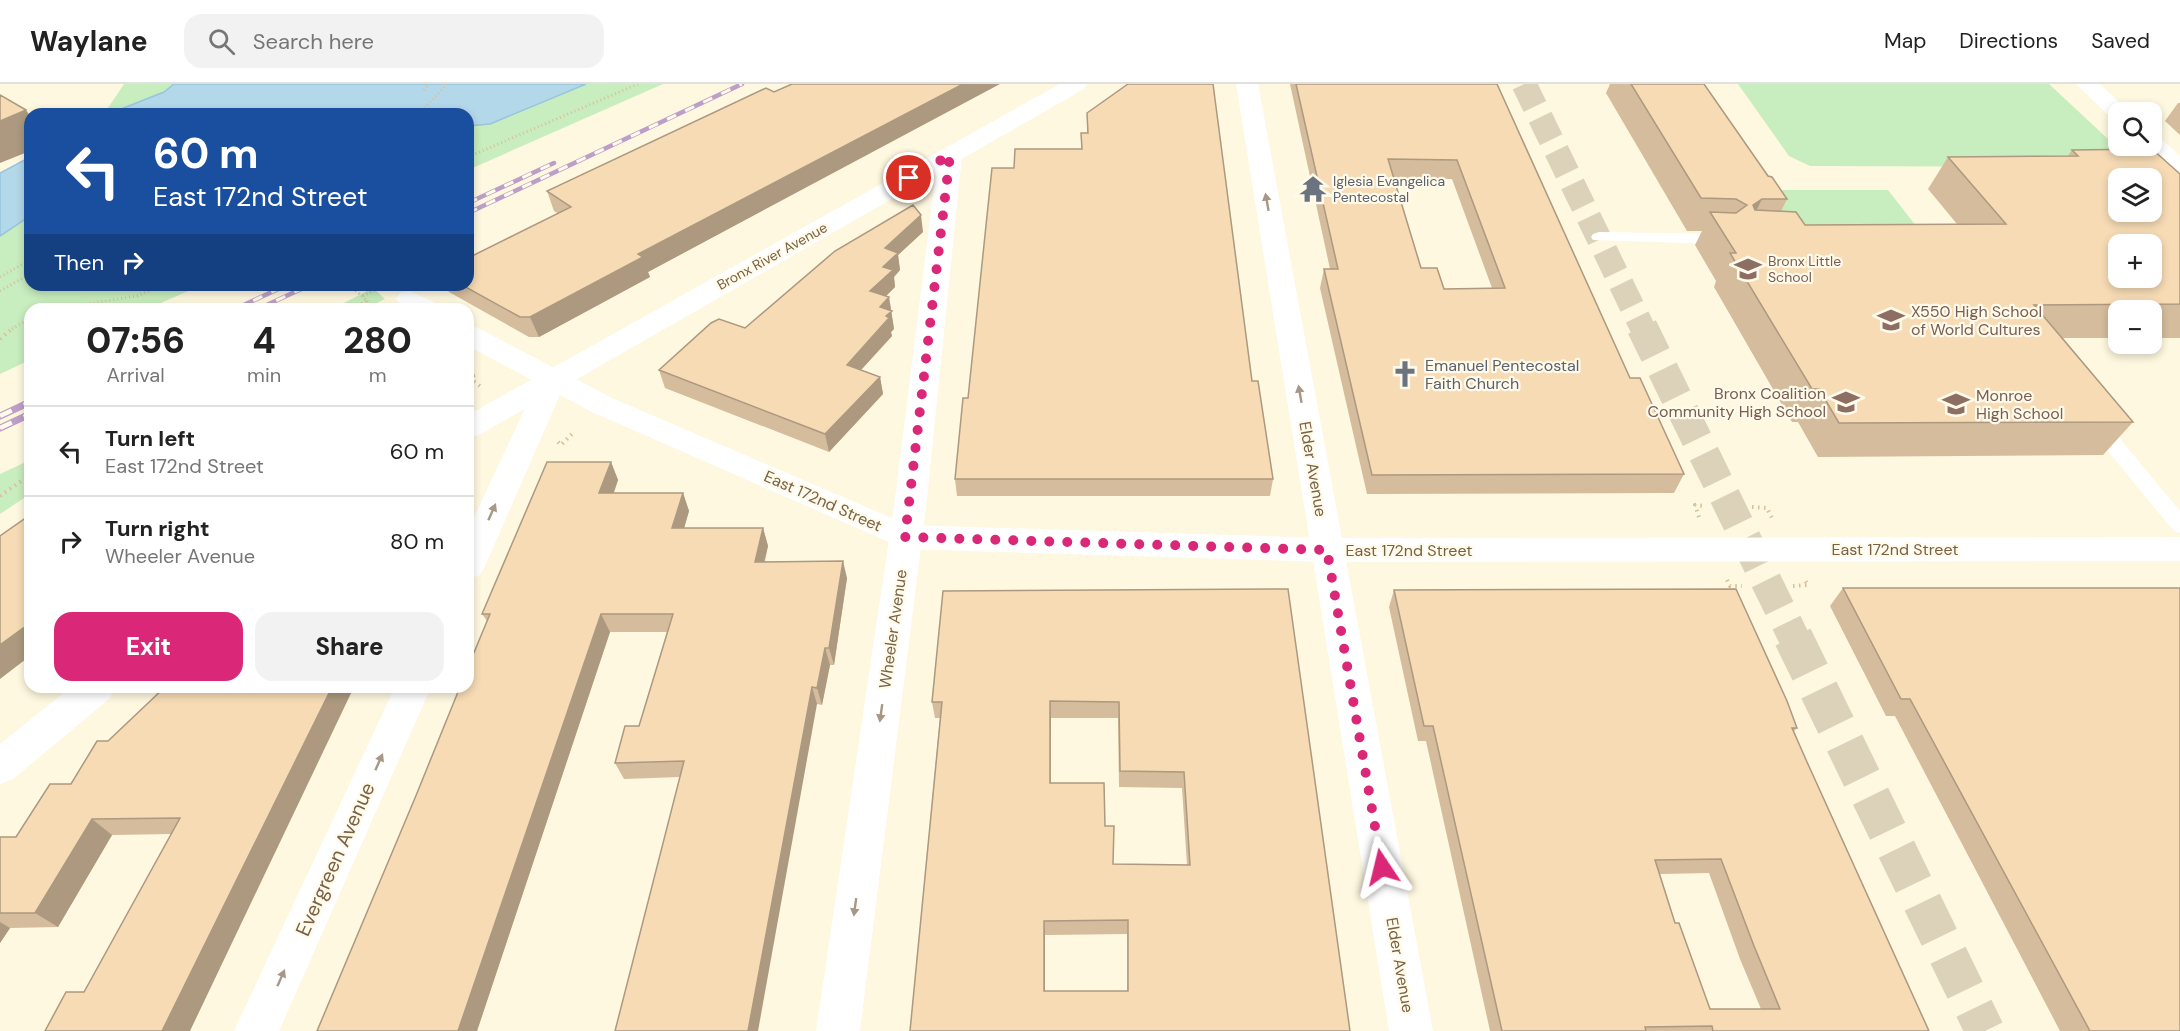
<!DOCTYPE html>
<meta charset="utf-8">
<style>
body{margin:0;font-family:"DM Sans",sans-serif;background:#f2f2f2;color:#222;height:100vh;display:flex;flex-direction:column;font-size:22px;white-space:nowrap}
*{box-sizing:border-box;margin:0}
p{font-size:20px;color:#767676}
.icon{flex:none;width:33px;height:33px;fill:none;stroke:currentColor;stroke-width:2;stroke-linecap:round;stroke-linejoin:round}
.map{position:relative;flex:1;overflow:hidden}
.side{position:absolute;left:24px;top:219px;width:450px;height:390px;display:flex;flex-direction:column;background:#fff;border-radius:18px;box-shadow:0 3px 9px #0003}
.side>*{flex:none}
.top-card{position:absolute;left:24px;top:24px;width:450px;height:183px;border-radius:18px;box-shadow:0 3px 9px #0003;background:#1a4fa0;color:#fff;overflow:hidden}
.buttons{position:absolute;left:2108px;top:18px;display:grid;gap:12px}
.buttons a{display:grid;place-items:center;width:54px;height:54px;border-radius:12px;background:#fff;box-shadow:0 3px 9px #0003;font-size:30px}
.pin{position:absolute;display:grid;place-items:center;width:51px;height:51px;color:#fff;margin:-26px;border:3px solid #fff;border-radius:50%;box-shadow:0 2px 6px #0007}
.me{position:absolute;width:66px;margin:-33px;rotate:350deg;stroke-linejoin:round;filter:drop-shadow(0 0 4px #0008)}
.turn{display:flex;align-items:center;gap:21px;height:126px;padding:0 30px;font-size:27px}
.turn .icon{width:78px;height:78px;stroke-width:2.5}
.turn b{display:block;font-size:42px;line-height:51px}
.then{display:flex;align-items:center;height:57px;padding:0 30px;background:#0003;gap:12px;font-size:22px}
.eta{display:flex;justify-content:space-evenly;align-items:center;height:102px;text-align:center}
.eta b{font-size:36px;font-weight:800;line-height:42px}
.action{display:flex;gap:12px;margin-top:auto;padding:12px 30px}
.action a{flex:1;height:69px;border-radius:18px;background:#db2777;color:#fff;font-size:24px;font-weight:800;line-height:69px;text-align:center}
.action a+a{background:#f2f2f2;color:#222}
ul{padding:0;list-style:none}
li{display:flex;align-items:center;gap:18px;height:90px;padding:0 30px;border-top:2px solid #e0e0e0}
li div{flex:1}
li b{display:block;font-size:22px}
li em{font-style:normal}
header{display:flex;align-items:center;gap:36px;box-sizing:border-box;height:84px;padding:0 30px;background:#fff;border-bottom:2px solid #e0e0e0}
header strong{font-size:28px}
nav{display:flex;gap:33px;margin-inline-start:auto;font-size:21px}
.search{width:420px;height:54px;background:#f2f2f2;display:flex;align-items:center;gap:15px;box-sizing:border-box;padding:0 21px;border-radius:18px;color:#767676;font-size:22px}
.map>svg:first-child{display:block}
</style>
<header>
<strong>Waylane</strong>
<div class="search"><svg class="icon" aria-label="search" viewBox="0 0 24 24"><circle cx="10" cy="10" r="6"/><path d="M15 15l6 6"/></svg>Search here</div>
<nav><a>Map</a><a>Directions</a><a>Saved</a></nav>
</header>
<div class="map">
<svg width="2180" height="947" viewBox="0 0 2180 947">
<rect width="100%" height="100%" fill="#fef8e0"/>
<path fill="#c8edbe" d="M124 0H174L164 8 104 30Z
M586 0H663L468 86V42L490 40Z
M1738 0H2049L2138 83 1810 82 1789 72Z
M1764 106H1888L1920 147H1791Z
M30 132V201H202L147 225H30V276L0 290V152Z
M373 204 385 215 365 225H332Z
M30 376V410L0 430V390Z"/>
<path fill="#b3d8ea" stroke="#98c5dc" stroke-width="1.5" d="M174 0H586L490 40 468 42V30H108L164 8Z
M30 73V132L0 152V89Z"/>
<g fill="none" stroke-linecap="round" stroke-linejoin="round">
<path stroke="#dcd2b9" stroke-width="25" stroke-dasharray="25 12" stroke-linecap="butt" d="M1524 0 1643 245"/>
<path stroke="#dcd2b9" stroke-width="31" stroke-dasharray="31 16" stroke-linecap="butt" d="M1642 243 1794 554"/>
<path stroke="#dcd2b9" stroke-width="39" stroke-dasharray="39 20" stroke-linecap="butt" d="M1793 553 1985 947"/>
<path stroke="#dbbf99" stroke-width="3" stroke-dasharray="1 3" stroke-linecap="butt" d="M424 6 429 0
M419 30 447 0
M468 73 638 0
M0 193 30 176
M350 201 367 217 350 225
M0 207 30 190
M363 212 381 203
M367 217 375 225
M54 225 137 212 163 201
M12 245 30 234"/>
<path stroke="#dbbf99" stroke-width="4" stroke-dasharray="1.5 4.5" stroke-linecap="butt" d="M0 255 14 243
M468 294 479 289
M469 294 480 302
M558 358 561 361 574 348
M0 412 30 391
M1752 423 1767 424 1773 436
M1699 433 1695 421 1705 422
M1727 496 1730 502H1742
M1793 502 1808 501 1805 496"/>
<path fill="#fff" fill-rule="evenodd" d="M1599 148 1721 150 1729 155 1721 160 1593 156 1591 153 1593 150Z
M2105 343 2112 345 2180 427V449L2173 446 2098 355 2095 350 2098 345Z"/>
<path fill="#fff" fill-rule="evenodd" d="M1236 0H1258L1433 947H1389Z
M2076 0H2100L2129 28H2118V35L2110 33Z
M2151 51 2159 53 2180 72V92L2172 90 2143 63 2151 62Z
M950 64 958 66 962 71 927 415 860 947H816L895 415 938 71 942 66Z
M552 288 562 290 566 297 485 482 480 491 468 495V446L538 297 542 290Z
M395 603H431L279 947H234Z"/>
<path fill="#fff" fill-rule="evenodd" d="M409 207 436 219 440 225C424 225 405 229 396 215L400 209Z
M468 241 478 244 612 314 908 441 1327 454 2180 453V477L1327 478 905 465 592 328 468 262Z"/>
<path fill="#fff" fill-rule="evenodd" d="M1060 0H1087L1084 5 479 351 468 354V331Z
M71 603H115L110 614 13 695 0 700V660Z"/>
<defs>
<path id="rail-far1" d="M468 119 554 79
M468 129 742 0
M235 225 287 201
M258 225 310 201"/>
<path id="rail" d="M0 332 30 318
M0 344 30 330"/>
</defs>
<use href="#rail-far1" stroke="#bd9ec8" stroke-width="4.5"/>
<use href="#rail" stroke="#bd9ec8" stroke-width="7"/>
<use href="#rail-far1" stroke="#fffae9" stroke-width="3" stroke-dasharray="10" stroke-linecap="butt"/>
<use href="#rail" stroke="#fffae9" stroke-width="4.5" stroke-dasharray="13" stroke-linecap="butt"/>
</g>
<path fill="#d4bc9c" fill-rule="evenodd" d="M1290 0H1497L1630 294 1684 390 1674 409 1367 410 1320 204 1324 185H1330ZM1394 94 1452 95 1492 204 1444 205 1421 184Z
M1610 0H1631L1768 92 1787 115 1781 127 1805 141 1957 140 1928 105 1948 73H2067L2072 66 2180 90V254H2151V226H2118V254H2063L2133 338 2103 371 1818 373 1798 338H1792L1714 203 1716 197 1695 161 1702 147H1687L1606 9Z
M2178 19H2180V51L2165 37Z
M1087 29 1252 297 1273 395 1270 412H957L955 395 968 314 1014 84 1081 65V49H1087Z
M829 90 648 188 650 193 539 253H529L449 208 446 201H468L559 130 554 127 547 107Z
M923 148 898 171 900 186 894 193 895 203 886 212 889 213 894 245 891 248 892 252 861 286 880 293 883 310 829 368 665 304 659 286 745 244Z
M611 378 618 396 614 409H683L689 427 684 444H763L768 462 765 477 847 494 834 581H830L822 621 817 620 679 693 624 695 615 679 639 642 667 548H610L477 947H317L415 714 487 537 482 530Z
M1843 504 2180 947H2060L1895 632H1886L1830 522Z
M1288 505 1350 947H910L940 634H935L932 618ZM1051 634H1118L1119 703 1182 704 1187 781 1113 780 1105 742 1051 699ZM1127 850V907H1045V851Z
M1394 506 1797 644 1794 647 1807 678 1929 947H1490L1426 657H1418L1389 523ZM1709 789 1740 875 1761 925H1710L1675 839 1660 790Z
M354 603 84 908 171 750 112 751 58 843 10 844 0 859V753H16L71 700 108 657Z"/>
<path fill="#ac997f" d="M963 0H1000L648 188 650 193 539 253 530 233 638 170Z
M26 26 30 32V67L0 79V37Z
M1762 115 1746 148 1753 121Z
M921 131 923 148 898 171 900 186 894 193 895 203 873 225 870 207 883 183 885 164Z
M889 213 894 245 891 248 892 252 850 298 847 281 880 223Z
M880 293 883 310 829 368 825 350Z
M611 378 618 396 607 427 599 409Z
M683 409 689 427 679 462 672 444Z
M763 444 768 462 760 495 755 478Z
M843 477 847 494 834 581 829 564Z
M601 530 610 548 477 947H458Z
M30 539V572L0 595V561Z
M825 564 830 581 822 621 817 604Z
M332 603H354L190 947H162Z
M812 603 817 620 758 947H748Z
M1050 617 1051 634 1050 715Z
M92 735 112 751 58 843 35 829Z
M1044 837 1045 851V920L1044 907Z
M0 838 10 844 0 859Z"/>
<path fill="#f6dbb5" stroke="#ac997f" stroke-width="1.5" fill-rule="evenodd" d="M792 0H963L638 170 643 173 530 233H520L462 201H468V174L571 123 547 107 766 4 774 8Z
M1128 0H1213L1252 297H1258L1273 395H955L963 314H968L992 84H1014L1015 65H1082L1081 49H1088L1087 29Z
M1296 0H1497L1630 294H1640L1684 390 1372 391 1324 185H1338ZM1388 75 1457 76 1505 204 1444 205 1437 184H1421Z
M1631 0H1704L1768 92 1772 93 1787 115H1762L1753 121 1755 126 1796 128 1805 141 2006 140 1948 73 2078 72 2072 66 2152 65 2180 90V220L2034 221 2133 338 1839 339 1819 305H1812L1730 169H1736L1710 128 1736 129 1747 121 1736 115 1701 114ZM2118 94H2151V128H2118ZM2118 160H2151V194H2118Z
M0 11 26 26 0 37Z
M913 121 921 131 885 164 898 169 883 183 893 186 870 207 889 213 880 223 892 227 886 232 889 234 847 281 880 293 825 350 659 286 711 239 719 235 745 244 835 167Z
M547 378H611L599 409H683L672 444H763L755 478 843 477 829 564H825L817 604 812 603 748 947H615L684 677 615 679 625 642H639L673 530H601L458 947H317L415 714 460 603H468V583L490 530H482Z
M30 431V539L0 561V452Z
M1843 504H2180V947H2090L1910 615H1901Z
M1288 505 1350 947H910L942 618H932L943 507ZM1050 617 1119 618 1120 687 1184 688 1190 781 1113 780 1114 742H1105L1104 699H1050ZM1128 836V907H1044V837Z
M1736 505 1787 617 1797 644H1792L1807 678 1929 947H1713L1712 942 1645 943 1646 947H1502L1433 642H1424L1394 506ZM1721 775 1754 862 1780 925H1710L1679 839H1675L1655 776Z
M165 603H332L162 947H45L66 908H84L180 734 92 735 35 829H0V753H16L50 700H71L97 657H108Z"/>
<defs><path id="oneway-solid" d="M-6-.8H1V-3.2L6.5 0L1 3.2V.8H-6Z" transform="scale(1.5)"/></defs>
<g fill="#a79886">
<use href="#oneway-solid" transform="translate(1267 118) rotate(-100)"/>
<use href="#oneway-solid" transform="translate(1300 310) rotate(-100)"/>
<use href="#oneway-solid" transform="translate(492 428) rotate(-66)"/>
<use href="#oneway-solid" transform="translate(881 629) rotate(98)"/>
<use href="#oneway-solid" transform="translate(379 678) rotate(-66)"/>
<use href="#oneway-solid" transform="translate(855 823) rotate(98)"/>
<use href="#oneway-solid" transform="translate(281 894) rotate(-66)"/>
</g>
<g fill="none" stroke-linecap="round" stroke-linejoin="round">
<path stroke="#db2777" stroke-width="10" stroke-dasharray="0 18" d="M909 94 950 71 905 453 1327 466 1382 783"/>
</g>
<defs>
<symbol id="temple-bare" viewBox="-9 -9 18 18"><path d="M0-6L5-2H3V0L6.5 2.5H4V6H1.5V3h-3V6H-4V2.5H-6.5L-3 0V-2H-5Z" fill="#6b7280" stroke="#fffae9" stroke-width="2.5" paint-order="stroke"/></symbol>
<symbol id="school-bare" viewBox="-9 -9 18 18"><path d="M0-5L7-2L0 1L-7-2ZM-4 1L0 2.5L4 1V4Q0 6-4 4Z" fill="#8d6e63" stroke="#fffae9" stroke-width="2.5" paint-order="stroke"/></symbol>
<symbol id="church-bare" viewBox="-9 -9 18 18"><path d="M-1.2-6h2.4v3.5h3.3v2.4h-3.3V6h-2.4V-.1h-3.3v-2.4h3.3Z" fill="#6b7280" stroke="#fffae9" stroke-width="2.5" paint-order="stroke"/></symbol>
</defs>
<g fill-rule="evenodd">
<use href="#temple-bare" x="1294" y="86" width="38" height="38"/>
<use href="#school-bare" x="1729" y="166" width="38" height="38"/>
<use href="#school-bare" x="1872" y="217" width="38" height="38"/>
<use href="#church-bare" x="1386" y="271" width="38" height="38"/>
<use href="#school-bare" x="1827" y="299" width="38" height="38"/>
<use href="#school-bare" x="1937" y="301" width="38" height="38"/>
</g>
<g text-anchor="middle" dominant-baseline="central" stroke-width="4.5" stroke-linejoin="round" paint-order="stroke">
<g font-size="14" fill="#5b616d" stroke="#fffae9" text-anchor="start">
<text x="1333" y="97">Iglesia Evangelica<tspan x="1333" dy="16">Pentecostal</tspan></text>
</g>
<g font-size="14" fill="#786145" stroke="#fffae9">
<text transform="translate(772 172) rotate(-29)">Bronx River Avenue</text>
</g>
<g font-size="14" fill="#785e54" stroke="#fffae9" text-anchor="start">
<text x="1768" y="177">Bronx Little<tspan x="1768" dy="16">School</tspan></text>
</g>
<g font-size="16" fill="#785e54" stroke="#fffae9" text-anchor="start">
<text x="1911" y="227">X550 High School<tspan x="1911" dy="18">of World Cultures</tspan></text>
<text x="1826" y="309" text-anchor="end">Bronx Coalition<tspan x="1826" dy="18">Community High School</tspan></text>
<text x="1976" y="311">Monroe<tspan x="1976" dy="18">High School</tspan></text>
</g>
<g font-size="16" fill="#5b616d" stroke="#fffae9" text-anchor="start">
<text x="1425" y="281">Emanuel Pentecostal<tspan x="1425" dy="18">Faith Church</tspan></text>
</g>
<g font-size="16" fill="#786145" stroke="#fffae9">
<text transform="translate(1313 385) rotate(80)">Elder Avenue</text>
<text transform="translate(823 417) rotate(24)">East 172nd Street</text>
<text x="1895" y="465">East 172nd Street</text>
<text x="1409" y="466">East 172nd Street</text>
<text transform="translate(893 545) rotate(-82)">Wheeler Avenue</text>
<text transform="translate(1400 881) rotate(80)">Elder Avenue</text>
</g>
<g font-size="20" fill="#786145" stroke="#fffae9">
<text transform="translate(335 775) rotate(-66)">Evergreen Avenue</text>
</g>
</g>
</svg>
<div class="buttons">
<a><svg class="icon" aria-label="search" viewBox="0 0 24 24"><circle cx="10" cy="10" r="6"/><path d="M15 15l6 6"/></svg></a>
<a><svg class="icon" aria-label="layers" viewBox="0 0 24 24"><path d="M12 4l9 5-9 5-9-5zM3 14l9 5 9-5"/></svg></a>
<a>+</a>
<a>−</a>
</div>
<div class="pin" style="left:909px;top:94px;background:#d93025"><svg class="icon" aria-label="arrive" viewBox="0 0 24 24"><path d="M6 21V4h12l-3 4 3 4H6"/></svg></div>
<svg class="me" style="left:1382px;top:783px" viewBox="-20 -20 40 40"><path d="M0-17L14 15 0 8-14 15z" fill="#db2777" stroke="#fff" stroke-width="4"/></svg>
<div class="top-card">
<div class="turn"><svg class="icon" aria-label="left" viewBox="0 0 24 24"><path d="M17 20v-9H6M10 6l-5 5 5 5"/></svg><div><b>60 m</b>East 172nd Street</div></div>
<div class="then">Then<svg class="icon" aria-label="right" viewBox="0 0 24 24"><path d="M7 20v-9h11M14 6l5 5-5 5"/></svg></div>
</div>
<section class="side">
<div class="eta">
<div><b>07:56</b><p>Arrival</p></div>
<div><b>4</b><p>min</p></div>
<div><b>280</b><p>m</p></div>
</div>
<ul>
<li><svg class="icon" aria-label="left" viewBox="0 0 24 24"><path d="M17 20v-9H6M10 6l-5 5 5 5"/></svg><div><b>Turn left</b><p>East 172nd Street</p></div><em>60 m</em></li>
<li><svg class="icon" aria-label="right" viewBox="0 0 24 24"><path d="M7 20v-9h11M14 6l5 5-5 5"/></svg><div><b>Turn right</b><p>Wheeler Avenue</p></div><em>80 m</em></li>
</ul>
<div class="action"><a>Exit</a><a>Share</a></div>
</section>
</div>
